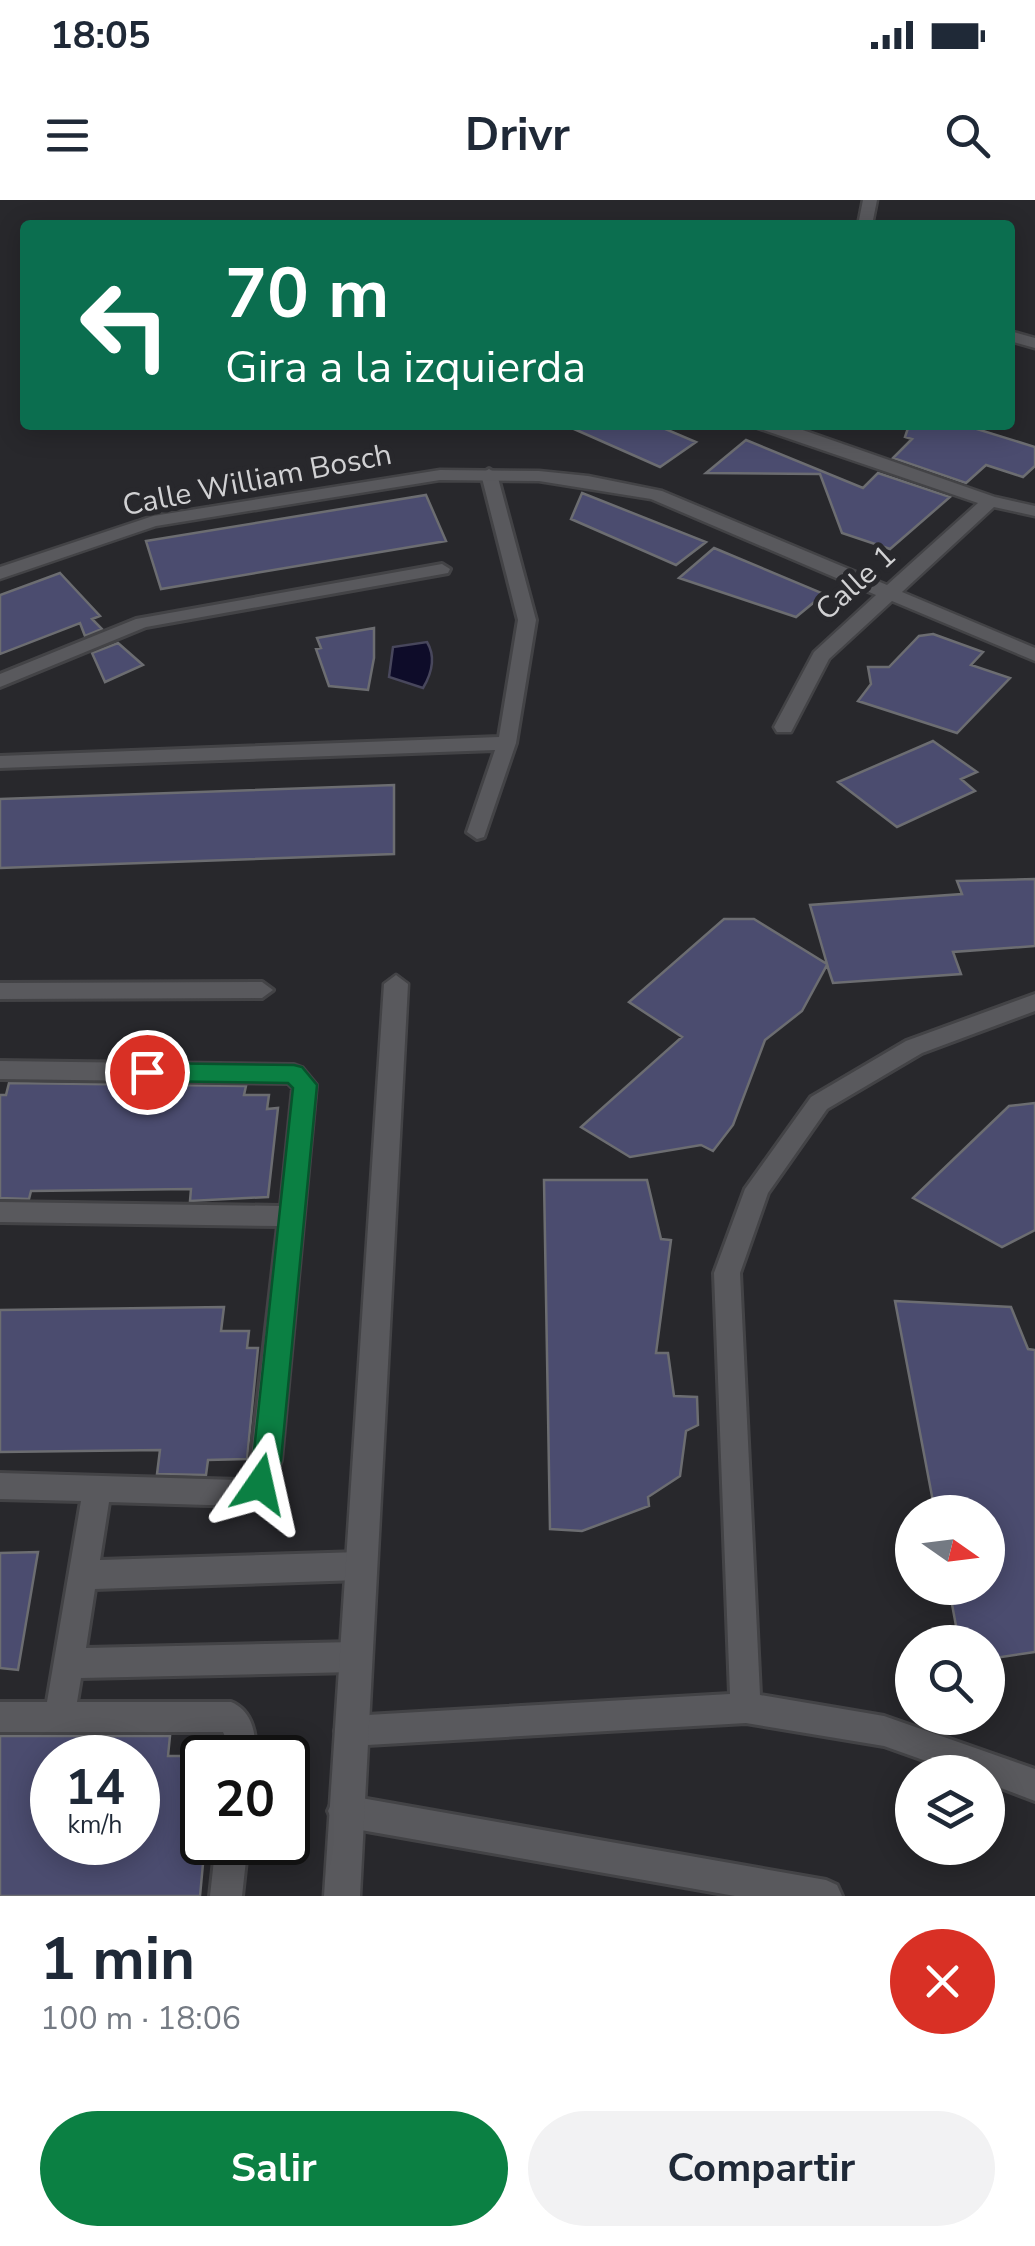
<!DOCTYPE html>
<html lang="es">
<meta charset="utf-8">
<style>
body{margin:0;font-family:"Nunito Sans",sans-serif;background:#f2f2f3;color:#1f2937;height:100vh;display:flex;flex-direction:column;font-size:38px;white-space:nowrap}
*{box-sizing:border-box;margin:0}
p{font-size:32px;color:#747a83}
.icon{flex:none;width:55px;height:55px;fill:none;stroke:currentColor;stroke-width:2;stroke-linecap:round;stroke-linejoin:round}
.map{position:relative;height:1696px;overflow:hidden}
.panel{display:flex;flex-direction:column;background:#fff;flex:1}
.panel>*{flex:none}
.guide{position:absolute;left:20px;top:20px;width:995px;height:210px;border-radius:10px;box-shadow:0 5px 25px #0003;background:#0b6e4f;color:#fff;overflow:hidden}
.needle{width:65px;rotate:104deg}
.tools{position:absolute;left:895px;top:1295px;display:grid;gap:20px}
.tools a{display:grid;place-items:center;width:110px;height:110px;border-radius:50%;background:#fff;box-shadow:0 5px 25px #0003;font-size:50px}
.speed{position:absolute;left:30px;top:1535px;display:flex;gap:20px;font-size:50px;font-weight:700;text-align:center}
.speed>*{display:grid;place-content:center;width:130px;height:130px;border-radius:50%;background:#fff;box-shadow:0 5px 25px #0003;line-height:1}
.speed small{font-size:25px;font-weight:400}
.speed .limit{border:5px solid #111;border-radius:15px;background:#fff;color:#111}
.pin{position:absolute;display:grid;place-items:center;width:85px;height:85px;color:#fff;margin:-42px;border:5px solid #fff;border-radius:50%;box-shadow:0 2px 10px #0007}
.me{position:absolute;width:110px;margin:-55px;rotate:11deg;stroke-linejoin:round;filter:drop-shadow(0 0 8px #0008)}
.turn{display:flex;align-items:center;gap:35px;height:210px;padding:0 40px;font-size:45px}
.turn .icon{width:130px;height:130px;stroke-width:2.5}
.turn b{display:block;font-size:70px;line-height:85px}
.round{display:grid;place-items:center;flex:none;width:105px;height:105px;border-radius:52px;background:#f2f2f3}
.headline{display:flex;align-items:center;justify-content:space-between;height:170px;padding:0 40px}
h1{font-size:60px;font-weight:700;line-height:75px}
.cta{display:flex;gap:20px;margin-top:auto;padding:20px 40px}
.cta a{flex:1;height:115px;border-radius:60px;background:#0b8043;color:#fff;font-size:40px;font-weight:700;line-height:115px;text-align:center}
.cta a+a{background:#f2f2f3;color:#1f2937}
.status{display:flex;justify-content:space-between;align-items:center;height:70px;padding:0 50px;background:#fff;direction:ltr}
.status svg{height:28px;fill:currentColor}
header{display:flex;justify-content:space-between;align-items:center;height:130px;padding:0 40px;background:#fff;font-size:45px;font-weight:700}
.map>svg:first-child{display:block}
</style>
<div class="status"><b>18:05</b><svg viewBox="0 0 49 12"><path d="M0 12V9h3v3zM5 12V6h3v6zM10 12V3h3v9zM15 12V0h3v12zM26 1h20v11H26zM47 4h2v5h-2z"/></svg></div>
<header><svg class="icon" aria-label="menu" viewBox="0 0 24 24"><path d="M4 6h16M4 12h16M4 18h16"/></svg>Drivr<svg class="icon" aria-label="search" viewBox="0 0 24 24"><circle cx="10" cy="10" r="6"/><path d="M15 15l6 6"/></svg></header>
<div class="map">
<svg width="1035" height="1696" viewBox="0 0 1035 1696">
<rect width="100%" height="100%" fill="#28282c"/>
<path fill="#0e0c29" stroke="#48475c" stroke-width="2.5" d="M427 442C436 457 432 473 423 488L389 477 393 447Z"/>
<path fill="#4b4c6f" stroke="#6c6d71" stroke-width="2.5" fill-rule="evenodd" d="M565 225H656L696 242 660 267Z
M909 225H964L1035 247V266L1023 277 986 265 966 283 893 258 912 239 905 237Z
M746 240 863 288 878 273 950 297 890 349 842 333 820 274 706 273Z
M582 293 706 342 676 365 571 319Z
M426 295 446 341 161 389 146 341Z
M714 348 824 394 796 417 679 378Z
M60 373 100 416 92 419 102 429 85 436 80 423 0 454V395Z
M374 428V458L368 490 329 486 316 449 321 448 317 438Z
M933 434 983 452 971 465 1010 478 957 533 858 501 871 484 868 467H889L919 436Z
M118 443 143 465 105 482 92 453Z
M933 541 977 572 961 579 975 591 897 627 838 582Z
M394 585V654L0 668V599Z
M1035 679V746L953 752 961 774 833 783 827 765 802 811 765 840 733 925 713 951 701 945 630 957 581 927 682 837 629 802 724 719H754L827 764 810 705 962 694 957 681Z
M9 883 246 886 244 895H269L267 909 278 908 268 997 190 1001 191 989 31 991 29 999 0 998V895H6Z
M1035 903V1030L1002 1047 913 998 1009 906Z
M544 980H647L661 1039 671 1040 656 1153H668L674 1196 697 1197 698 1225 686 1231 680 1276 648 1297 649 1306 582 1331 550 1329Z
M895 1101 1011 1107 1028 1149 1035 1150V1452L988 1459V1442H959L949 1388H988V1312H935Z
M224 1107 221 1131H249L247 1148H258L247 1259 208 1260 206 1275 157 1274 160 1250 0 1252V1110Z
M38 1352 18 1470 0 1468V1353Z
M0 1536H170L168 1556H201L198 1580H202L205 1642 200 1696H0ZM52 1558H138V1642H52Z"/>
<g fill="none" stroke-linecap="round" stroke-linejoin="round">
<defs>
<path id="lane" d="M489 269 497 274 536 420 516 543 484 637 477 639 467 632 495 550 0 568V556L499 537 518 420 481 274Z
M442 364 450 369 448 373 146 427 0 487V474L136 419Z
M262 782 273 790 262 798 0 799V783Z
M1035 794V811L922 853 827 909 768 993 740 1073 760 1495 884 1516 1035 1569V1601L988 1583V1572H957L884 1546 746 1523 350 1546 339 1542 335 1531 339 1520 350 1516 730 1494 714 1073 745 989 811 897 906 841Z
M0 861 294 865 302 868 316 885 281 1260 270 1292 241 1306 109 1302 100 1360 360 1352 370 1356 374 1366 370 1376 360 1380 95 1389 86 1448 354 1442 364 1447 369 1457 364 1467 354 1472 81 1478 77 1502H231C253 1511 257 1536 255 1558H225L226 1539 223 1532H0V1502H47L81 1301 0 1299V1273L239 1280 249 1275 278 1026 0 1022V1002L281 1006 293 888 288 883 0 879Z
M344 1595 826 1680 837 1685 842 1696H735L344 1627 333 1622 328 1611 333 1600Z
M216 1642H248L242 1696H210Z"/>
<path id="street" d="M863 0H877L872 25H858Z
M1010 131 1035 138V148L1010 141Z
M749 225 797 228 995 297 1035 306V316L994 307 902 392 1035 448V461L892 401 829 459 791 532H777L774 527 814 452 876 395 651 299 539 281 440 280 156 326 0 379V367L153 316 440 270 539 271 588 276 662 291 887 385 978 303Z
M396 775 408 784 360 1696H324L384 784Z"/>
</defs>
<use href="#lane" stroke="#434346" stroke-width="6"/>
<use href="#street" stroke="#434346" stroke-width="5"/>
<use href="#lane" fill="#59595d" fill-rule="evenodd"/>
<use href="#street" fill="#59595d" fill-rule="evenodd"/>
</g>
<path fill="#0b8043" stroke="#07532c" stroke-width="2.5" d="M147 863 294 865 302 867 317 885 281 1260 270 1293 260 1297 251 1293 247 1284 253 1260 293 888 288 883 147 881 135 872Z"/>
<g text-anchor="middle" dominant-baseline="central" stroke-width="10" stroke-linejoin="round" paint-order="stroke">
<g font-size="30" fill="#d1d1d3" stroke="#28282c">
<text transform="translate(257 280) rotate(-11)">Calle William Bosch</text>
<text transform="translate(856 383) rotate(-42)">Calle 1</text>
</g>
</g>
</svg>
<div class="tools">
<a><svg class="needle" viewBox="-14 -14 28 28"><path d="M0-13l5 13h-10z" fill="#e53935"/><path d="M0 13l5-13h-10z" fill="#747a83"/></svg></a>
<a><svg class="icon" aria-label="search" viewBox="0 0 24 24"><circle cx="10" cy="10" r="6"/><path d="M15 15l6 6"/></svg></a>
<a><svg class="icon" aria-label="layers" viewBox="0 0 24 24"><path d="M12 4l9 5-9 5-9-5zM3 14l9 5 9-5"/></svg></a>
</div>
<div class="speed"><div>14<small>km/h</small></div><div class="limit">20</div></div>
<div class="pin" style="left:147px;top:872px;background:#d93025"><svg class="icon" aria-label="arrive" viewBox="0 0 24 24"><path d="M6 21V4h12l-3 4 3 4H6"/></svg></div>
<svg class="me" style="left:260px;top:1284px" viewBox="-20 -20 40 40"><path d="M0-17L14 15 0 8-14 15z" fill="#0b8043" stroke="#fff" stroke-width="4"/></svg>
<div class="guide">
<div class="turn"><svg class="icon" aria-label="left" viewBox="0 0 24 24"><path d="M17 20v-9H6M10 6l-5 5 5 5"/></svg><div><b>70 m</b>Gira a la izquierda</div></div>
</div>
</div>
<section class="panel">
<div class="headline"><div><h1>1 min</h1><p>100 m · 18:06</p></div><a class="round" style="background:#d93025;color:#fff"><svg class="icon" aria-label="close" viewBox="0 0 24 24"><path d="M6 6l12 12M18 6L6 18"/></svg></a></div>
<div class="cta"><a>Salir</a><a>Compartir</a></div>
</section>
